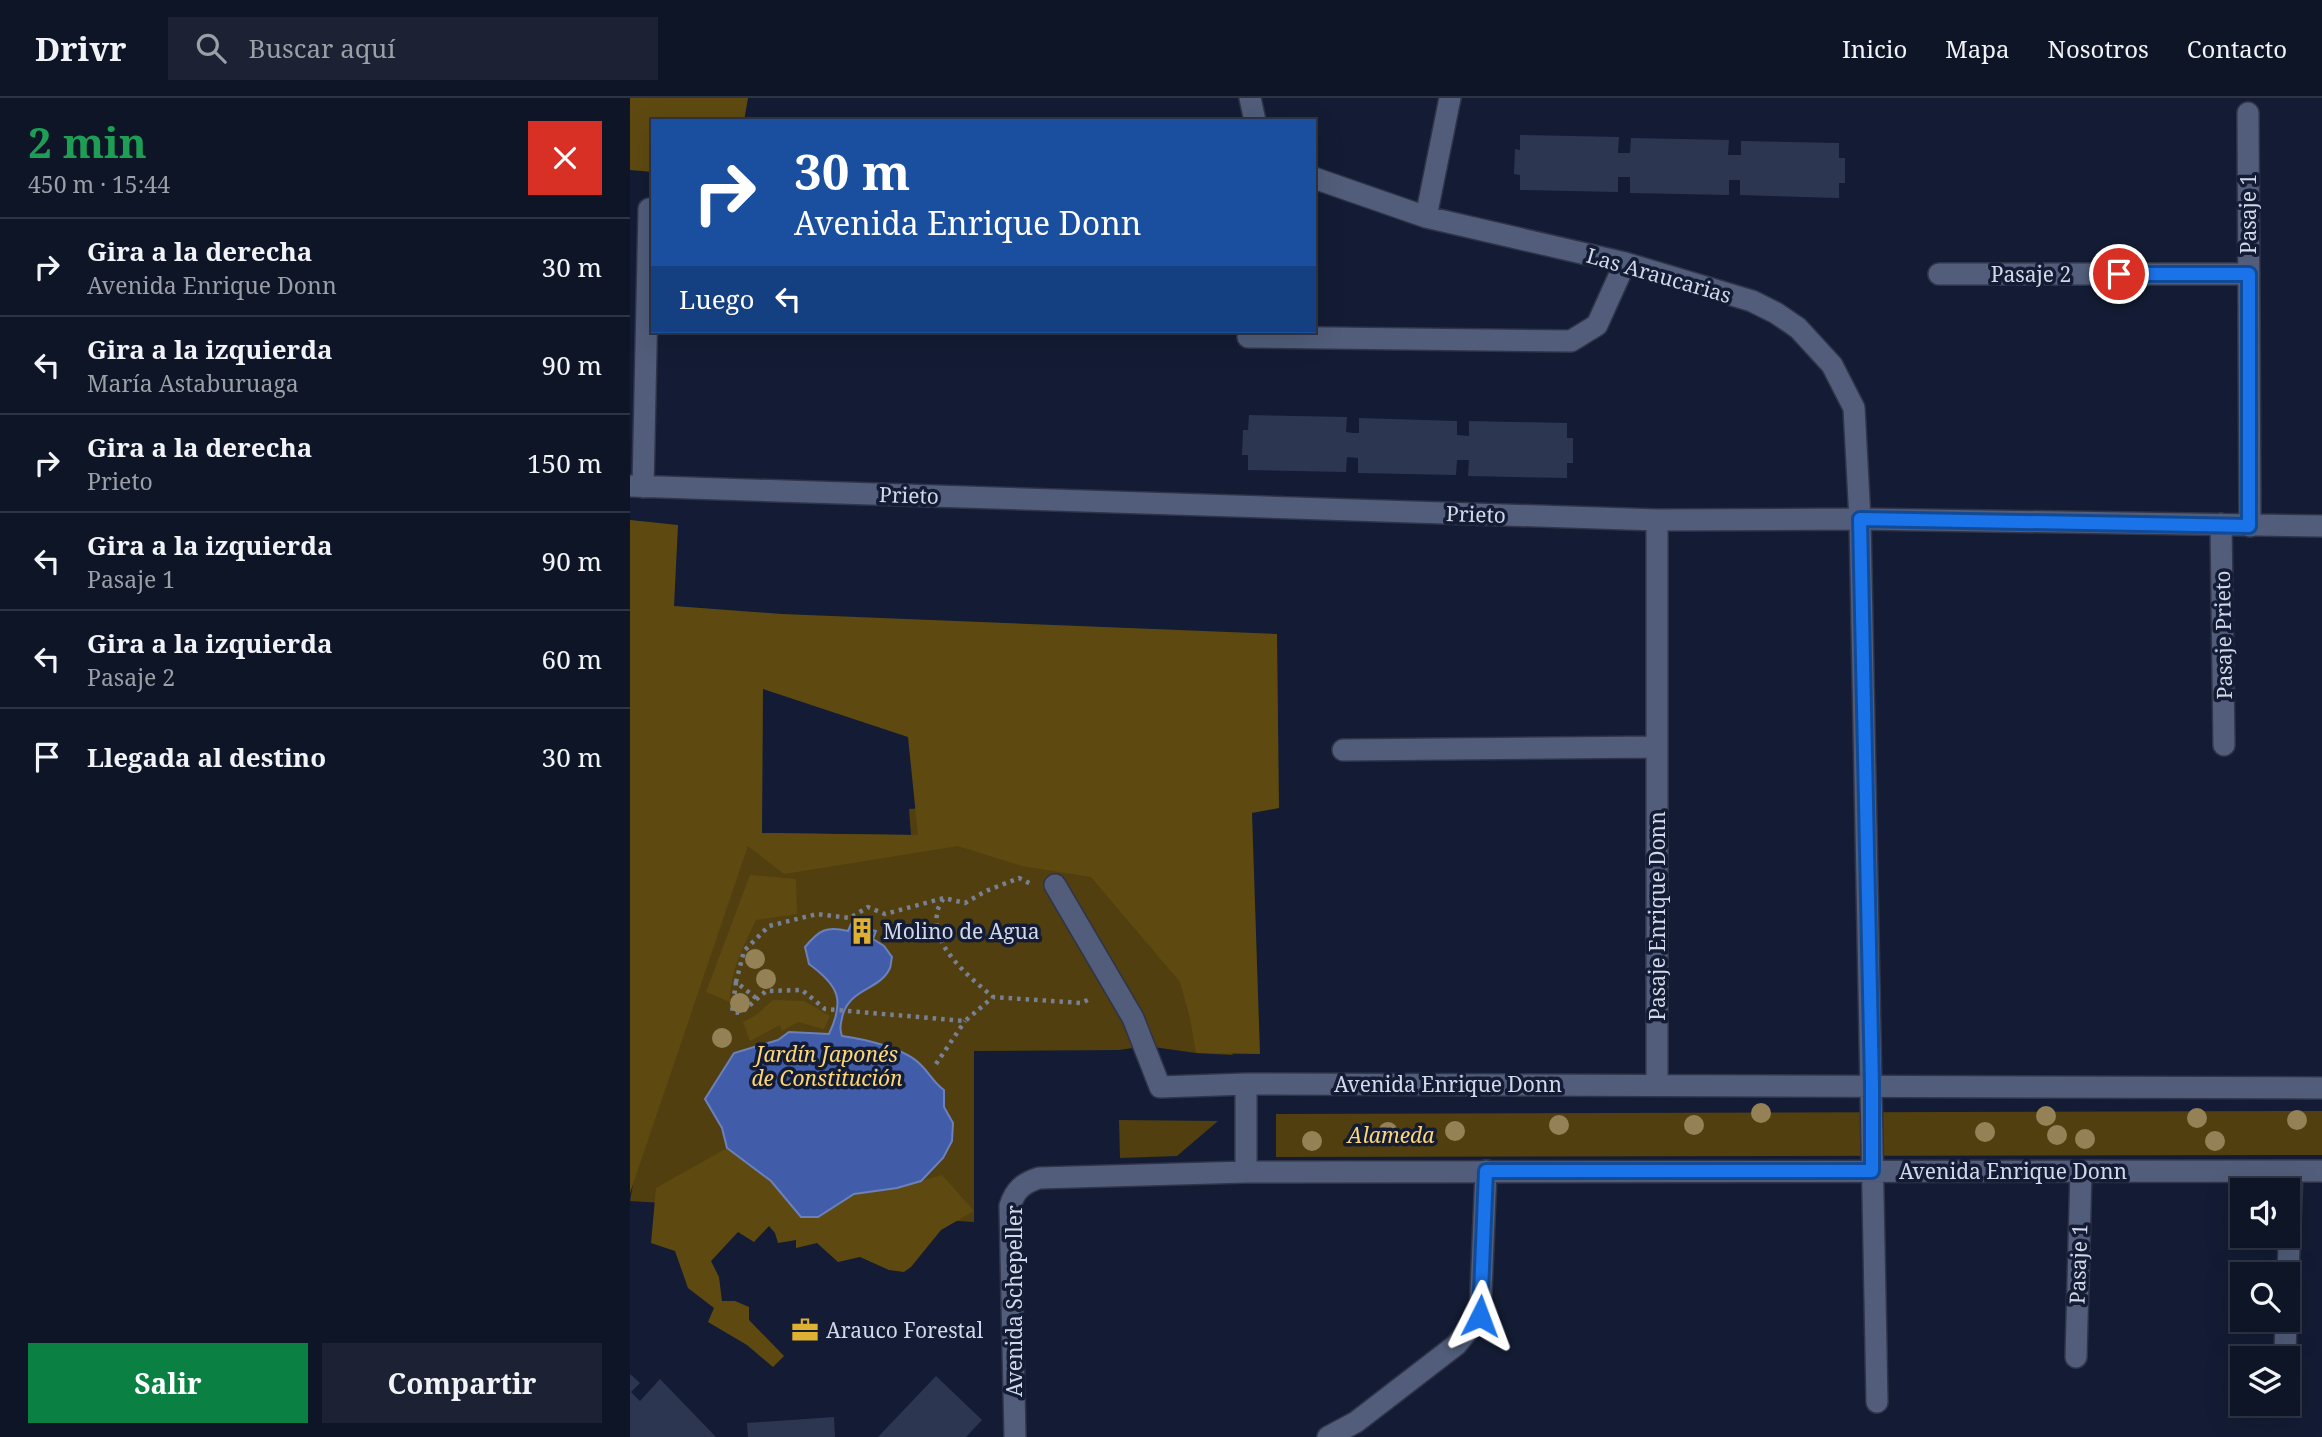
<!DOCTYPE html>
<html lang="es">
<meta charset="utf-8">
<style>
body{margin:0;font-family:"Noto Serif",serif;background:#1c2233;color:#f1f3f6;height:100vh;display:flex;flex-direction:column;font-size:26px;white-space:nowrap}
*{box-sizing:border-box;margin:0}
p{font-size:23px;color:#9b9fa7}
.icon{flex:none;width:38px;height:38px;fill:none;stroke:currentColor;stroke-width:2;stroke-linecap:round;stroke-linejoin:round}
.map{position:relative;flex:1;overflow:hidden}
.sheet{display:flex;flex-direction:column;background:#0e1527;width:630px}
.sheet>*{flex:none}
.hud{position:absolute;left:21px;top:21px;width:665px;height:214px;border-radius:0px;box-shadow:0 7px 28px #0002,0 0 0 2px #2e3444;background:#1a4fa0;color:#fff;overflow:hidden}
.fabs{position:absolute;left:1600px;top:1080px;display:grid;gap:14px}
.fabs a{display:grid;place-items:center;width:70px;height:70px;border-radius:0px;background:#0e1527;box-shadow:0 7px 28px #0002,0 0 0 2px #2e3444;font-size:35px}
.pin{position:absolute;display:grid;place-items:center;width:60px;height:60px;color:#fff;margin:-30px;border:4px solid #fff;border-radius:50%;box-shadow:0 2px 7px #0007}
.me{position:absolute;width:77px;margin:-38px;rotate:3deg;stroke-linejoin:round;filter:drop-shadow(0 0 5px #0008)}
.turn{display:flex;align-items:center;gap:24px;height:147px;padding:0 28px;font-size:32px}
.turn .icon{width:91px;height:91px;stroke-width:2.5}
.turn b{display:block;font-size:49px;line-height:60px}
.then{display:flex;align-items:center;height:66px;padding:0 28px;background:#0003;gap:14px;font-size:26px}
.round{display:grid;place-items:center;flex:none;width:74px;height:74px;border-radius:0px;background:#1c2233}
.overview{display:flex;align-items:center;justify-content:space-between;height:119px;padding:0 28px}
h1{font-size:42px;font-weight:700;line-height:52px;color:#1e9e55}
.button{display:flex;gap:14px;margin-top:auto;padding:14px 28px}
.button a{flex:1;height:80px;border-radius:0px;background:#0b8043;color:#fff;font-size:28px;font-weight:700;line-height:80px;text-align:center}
.button a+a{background:#1c2233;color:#f1f3f6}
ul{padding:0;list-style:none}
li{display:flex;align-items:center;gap:21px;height:98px;padding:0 28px;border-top:2px solid #2e3444}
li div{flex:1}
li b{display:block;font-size:26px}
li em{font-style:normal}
header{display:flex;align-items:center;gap:42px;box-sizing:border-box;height:98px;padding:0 35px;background:#0e1527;border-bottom:2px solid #2e3444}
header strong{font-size:33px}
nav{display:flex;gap:38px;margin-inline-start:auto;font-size:24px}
.search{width:490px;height:63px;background:#1c2233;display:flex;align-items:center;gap:18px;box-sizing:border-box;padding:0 24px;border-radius:0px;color:#9b9fa7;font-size:26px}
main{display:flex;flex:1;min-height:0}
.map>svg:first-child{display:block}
</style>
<header>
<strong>Drivr</strong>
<div class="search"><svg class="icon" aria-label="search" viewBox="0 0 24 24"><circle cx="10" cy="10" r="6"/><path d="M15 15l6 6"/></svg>Buscar aquí</div>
<nav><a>Inicio</a><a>Mapa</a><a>Nosotros</a><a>Contacto</a></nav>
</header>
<main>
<section class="sheet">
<div class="overview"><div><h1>2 min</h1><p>450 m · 15:44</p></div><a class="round" style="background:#d93025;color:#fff"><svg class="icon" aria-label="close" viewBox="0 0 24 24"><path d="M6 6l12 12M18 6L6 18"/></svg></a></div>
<ul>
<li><svg class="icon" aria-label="right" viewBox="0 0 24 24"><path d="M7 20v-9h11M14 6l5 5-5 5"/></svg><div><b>Gira a la derecha</b><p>Avenida Enrique Donn</p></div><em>30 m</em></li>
<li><svg class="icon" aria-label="left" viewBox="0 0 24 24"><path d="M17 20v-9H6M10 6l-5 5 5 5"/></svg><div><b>Gira a la izquierda</b><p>María Astaburuaga</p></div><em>90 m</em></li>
<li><svg class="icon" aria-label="right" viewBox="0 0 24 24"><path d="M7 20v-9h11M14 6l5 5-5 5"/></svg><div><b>Gira a la derecha</b><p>Prieto</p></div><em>150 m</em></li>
<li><svg class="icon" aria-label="left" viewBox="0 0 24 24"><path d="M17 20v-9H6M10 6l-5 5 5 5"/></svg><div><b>Gira a la izquierda</b><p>Pasaje 1</p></div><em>90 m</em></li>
<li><svg class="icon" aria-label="left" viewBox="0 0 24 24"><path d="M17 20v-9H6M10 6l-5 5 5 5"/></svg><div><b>Gira a la izquierda</b><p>Pasaje 2</p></div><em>60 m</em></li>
<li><svg class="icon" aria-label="arrive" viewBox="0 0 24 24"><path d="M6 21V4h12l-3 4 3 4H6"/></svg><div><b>Llegada al destino</b></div><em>30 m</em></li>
</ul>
<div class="button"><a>Salir</a><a>Compartir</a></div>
</section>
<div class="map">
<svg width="1692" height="1339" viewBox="0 0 1692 1339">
<rect width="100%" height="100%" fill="#131c34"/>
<path fill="#513f0f" d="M347 706 483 737 603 957 566 955 516 948 489 952 344 953V1124L0 1103 4 1080 118 747 132 735 281 737 279 711Z
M1692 1013V1057L646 1059V1016Z
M489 1022 588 1023 547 1058 490 1060Z"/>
<path fill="#5e4a11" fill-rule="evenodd" d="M0 0H118L114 23H23V74L0 72Z
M0 422 48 427 44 508 152 516 647 536 649 710 622 715 630 956 566 955 560 920 550 884 461 779 392 768 328 748 154 776 118 748 0 1095ZM133 591 278 639 288 737 132 735Z
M120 777 166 781 167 816 126 822C113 849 100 873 100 904L76 894Z
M143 902 174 903 200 918 194 931 168 924 152 933 150 927 120 943 113 924 126 917Z
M97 1050 141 1083 171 1119H188L224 1096 267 1090 312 1077 344 1113 311 1132 281 1169 274 1174 259 1172 230 1159 208 1164 187 1145 166 1150V1142L148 1145 145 1135 139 1128 124 1144 108 1134 81 1163 89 1179 92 1203H105L119 1209V1222L154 1258 143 1269 117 1247 78 1224 84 1210 58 1190 45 1153 21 1145 26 1090Z"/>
<path fill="#415ca9" stroke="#6c81bc" stroke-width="2" d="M231 821 239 823 237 831 246 833 243 841 254 848 262 859C261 863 261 867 260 870 250 892 221 890 213 916 211 925 209 930 212 938 234 941 275 950 291 967 300 976 304 985 314 992V1009L323 1025 322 1043 313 1060 291 1083 267 1090 224 1096 188 1119H171L141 1083 97 1050 92 1030 75 1001 104 955 148 942 159 934 199 936C215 902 209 888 179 866L175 849C189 832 196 828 218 833L221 826 228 829Z"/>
<path fill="#2c3651" d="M890 37 989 39 988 55H1000L1001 40 1099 42 1098 57H1111V43L1209 45V60H1215V85H1209V100L1110 97V82H1099V97L1000 95V79H988V94L890 92V77L884 76 885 51 890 52Z
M619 317 717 319 716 334 723 335H729V320L827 323V337L839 338V323L937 325V340H943V365H937V380L838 378 839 362H827L826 377 728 375V360L717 359 716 374 618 372V357H612L613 332H618Z
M0 1276 10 1285 1 1294 10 1303 30 1281 86 1339H0Z
M306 1278 352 1322 336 1339H248Z
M204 1319 205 1339H118L117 1325Z"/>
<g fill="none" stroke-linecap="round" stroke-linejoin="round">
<defs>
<path id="minor" d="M620 0 625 23
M1618 15 1620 428
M684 80 796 119 995 165 1122 203 1146 215 1168 230 1202 267 1224 310 1230 421 1247 1304
M796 119 820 0
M1309 176H1619
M618 239 941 243 967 227 995 165
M0 388 1027 422 1230 421 1692 428
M13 389 19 111
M1591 426 1594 647
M713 652 1027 649
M425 787 503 920 530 989 616 986 1692 990
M616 986V1074
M1027 987V422
M1657 1200 1662 1073
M1655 1254 1656 1222
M1446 1259 1451 1073
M385 1339 380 1108C385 1092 393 1085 409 1080L616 1074 1692 1073
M698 1339 726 1324 826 1247 850 1218 856 1073"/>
</defs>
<use href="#minor" stroke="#303448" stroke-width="24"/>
<path stroke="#788094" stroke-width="4.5" stroke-dasharray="3.5 5" stroke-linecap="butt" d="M313 801C311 805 307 811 307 816 301 849 341 880 363 899
M106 884 102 914 111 915 136 893 172 892 195 911 335 923 363 899 451 905 462 900
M126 900 106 884 114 853 139 828 187 816 220 820 238 809 255 816 314 800 335 805 356 793 389 780 401 786
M306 966 335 923"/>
<use href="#minor" stroke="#515d7a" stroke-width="21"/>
</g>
<g fill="#948256">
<circle cx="125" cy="861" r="10"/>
<circle cx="136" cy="881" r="10"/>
<circle cx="110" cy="905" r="10"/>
<circle cx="92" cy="940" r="10"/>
<circle cx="1131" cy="1015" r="10"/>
<circle cx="1416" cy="1018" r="10"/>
<circle cx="1567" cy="1020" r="10"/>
<circle cx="1667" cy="1022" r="10"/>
<circle cx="929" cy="1027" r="10"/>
<circle cx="1064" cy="1027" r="10"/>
<circle cx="825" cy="1033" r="10"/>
<circle cx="758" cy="1034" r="10"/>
<circle cx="1355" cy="1034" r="10"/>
<circle cx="1427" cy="1037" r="10"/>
<circle cx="1455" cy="1041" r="10"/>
<circle cx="682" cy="1043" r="10"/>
<circle cx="1585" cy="1043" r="10"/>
</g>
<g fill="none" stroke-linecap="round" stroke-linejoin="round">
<defs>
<path id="route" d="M850 1218 856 1073H1242V988L1230 421 1619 428V176H1489"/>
</defs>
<use href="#route" stroke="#114b97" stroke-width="18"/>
<use href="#route" stroke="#1a73e8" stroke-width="12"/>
</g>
<defs>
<symbol id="building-bare" viewBox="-9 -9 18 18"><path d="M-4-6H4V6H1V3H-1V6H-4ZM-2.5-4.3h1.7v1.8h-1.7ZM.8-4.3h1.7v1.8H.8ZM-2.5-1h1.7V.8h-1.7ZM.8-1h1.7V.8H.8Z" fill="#deb133" stroke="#131c34" stroke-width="2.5" paint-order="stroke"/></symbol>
<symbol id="office-bare" viewBox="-9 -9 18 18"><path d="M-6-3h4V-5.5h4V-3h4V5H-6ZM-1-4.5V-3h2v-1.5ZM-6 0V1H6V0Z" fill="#deb133" stroke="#131c34" stroke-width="2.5" paint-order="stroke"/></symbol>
</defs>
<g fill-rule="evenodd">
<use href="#building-bare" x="213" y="814" width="38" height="38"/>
<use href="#office-bare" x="156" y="1213" width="38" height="38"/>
</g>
<g text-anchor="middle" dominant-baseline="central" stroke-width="7" stroke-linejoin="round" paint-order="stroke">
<g font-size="21" fill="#d1d8e9" stroke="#131c34">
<text transform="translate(1618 116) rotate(-90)">Pasaje 1</text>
<text x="1401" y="176">Pasaje 2</text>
<text transform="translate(1029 177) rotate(16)">Las Araucarias</text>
<text transform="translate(279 397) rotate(2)">Prieto</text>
<text transform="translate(846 416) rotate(2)">Prieto</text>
<text transform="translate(1593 537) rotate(-91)">Pasaje Prieto</text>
<text transform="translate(1027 818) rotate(-90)">Pasaje Enrique Donn</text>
<text x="818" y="986">Avenida Enrique Donn</text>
<text x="1383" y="1073">Avenida Enrique Donn</text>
<text transform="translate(1448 1166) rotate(-88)">Pasaje 1</text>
<text transform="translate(384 1203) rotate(-90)">Avenida Schepeller</text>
</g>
<g font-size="21" fill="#d1d8e9" stroke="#131c34" text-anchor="start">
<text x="253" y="833">Molino de Agua</text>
<text x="196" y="1232">Arauco Forestal</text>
</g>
<g font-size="21" font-style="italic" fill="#fed672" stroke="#131c34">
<text x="197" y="956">Jardín Japonés<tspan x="197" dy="24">de Constitución</tspan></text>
<text x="761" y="1037">Alameda</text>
</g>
</g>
</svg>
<div class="fabs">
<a><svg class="icon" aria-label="sound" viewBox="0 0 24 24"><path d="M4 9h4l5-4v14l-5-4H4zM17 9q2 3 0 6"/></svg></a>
<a><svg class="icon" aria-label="search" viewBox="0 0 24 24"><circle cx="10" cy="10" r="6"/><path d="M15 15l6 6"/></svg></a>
<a><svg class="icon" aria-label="layers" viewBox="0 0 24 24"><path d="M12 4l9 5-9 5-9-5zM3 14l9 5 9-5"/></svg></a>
</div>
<div class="pin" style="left:1489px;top:176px;background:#d93025"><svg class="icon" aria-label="arrive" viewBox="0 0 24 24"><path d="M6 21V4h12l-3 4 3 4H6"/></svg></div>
<svg class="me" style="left:850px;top:1218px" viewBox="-20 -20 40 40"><path d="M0-17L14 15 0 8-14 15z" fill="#1a73e8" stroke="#fff" stroke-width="4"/></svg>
<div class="hud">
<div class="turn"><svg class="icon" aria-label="right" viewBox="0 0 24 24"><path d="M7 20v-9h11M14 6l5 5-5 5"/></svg><div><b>30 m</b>Avenida Enrique Donn</div></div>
<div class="then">Luego<svg class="icon" aria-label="left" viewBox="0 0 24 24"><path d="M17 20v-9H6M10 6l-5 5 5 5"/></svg></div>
</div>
</div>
</main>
